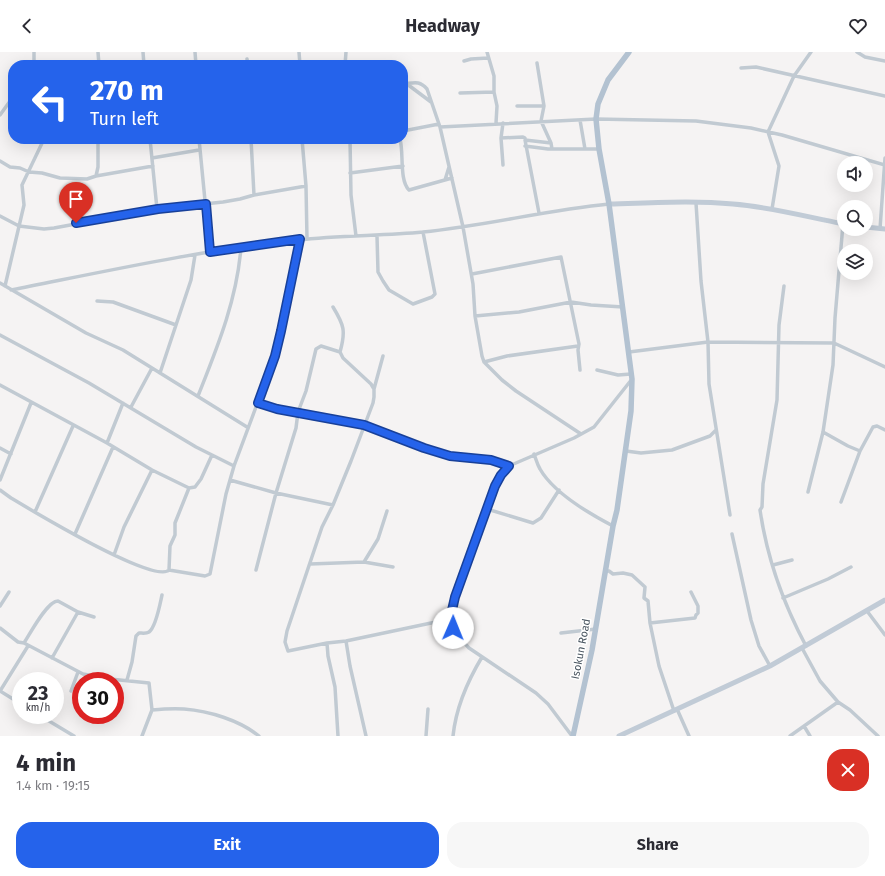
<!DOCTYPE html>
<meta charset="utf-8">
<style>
body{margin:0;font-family:"Fira Sans",sans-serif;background:#f7f7f7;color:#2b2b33;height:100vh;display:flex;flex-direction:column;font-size:15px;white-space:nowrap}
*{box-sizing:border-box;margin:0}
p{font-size:13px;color:#7c7c81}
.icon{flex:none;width:22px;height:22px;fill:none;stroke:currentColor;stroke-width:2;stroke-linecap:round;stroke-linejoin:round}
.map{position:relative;height:684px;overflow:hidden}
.drawer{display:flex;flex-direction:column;background:#fff;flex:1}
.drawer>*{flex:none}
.top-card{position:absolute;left:8px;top:8px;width:400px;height:84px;border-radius:16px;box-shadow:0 4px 16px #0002;background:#2563eb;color:#fff;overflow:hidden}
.fabs{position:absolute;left:837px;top:104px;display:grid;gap:8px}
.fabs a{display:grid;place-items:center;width:36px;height:36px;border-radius:50%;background:#fff;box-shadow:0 4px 16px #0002;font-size:20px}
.speed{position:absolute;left:12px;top:620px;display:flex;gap:8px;font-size:20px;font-weight:700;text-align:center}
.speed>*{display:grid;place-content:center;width:52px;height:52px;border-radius:50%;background:#fff;box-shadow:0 4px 16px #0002;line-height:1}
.speed small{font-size:10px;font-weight:400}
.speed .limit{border:6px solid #d22;background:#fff;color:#111}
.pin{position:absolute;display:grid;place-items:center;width:34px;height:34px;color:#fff;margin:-41px -17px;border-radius:50% 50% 50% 0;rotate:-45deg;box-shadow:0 0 4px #0007}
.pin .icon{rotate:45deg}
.me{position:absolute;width:44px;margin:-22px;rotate:1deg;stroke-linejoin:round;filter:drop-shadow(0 0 3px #0008)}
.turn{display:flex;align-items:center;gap:14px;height:84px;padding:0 16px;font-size:18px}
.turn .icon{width:52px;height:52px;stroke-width:2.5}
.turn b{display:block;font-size:28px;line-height:34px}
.round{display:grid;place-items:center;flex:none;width:42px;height:42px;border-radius:16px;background:#f7f7f7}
.head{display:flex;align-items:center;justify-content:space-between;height:68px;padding:0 16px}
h1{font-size:24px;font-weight:700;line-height:30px}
.action{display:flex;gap:8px;margin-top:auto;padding:8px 16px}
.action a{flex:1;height:46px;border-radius:16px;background:#2563eb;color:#fff;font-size:16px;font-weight:700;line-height:46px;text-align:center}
.action a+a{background:#f7f7f7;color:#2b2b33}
header{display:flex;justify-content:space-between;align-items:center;height:52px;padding:0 16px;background:#fff;font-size:18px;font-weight:700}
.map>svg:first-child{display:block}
</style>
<header><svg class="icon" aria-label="back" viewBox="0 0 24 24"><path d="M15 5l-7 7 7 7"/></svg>Headway<svg class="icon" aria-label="heart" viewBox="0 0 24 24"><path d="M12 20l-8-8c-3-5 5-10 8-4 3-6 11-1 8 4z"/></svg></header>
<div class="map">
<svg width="885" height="684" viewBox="0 0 885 684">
<rect width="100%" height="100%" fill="#f5f3f3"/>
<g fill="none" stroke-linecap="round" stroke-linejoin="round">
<path stroke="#c1cad2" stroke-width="3.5" d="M34 0V13
M98 0 99 13
M143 0 144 13
M195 0 196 13
M299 0 300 13
M487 0 494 24V40L497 54 496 71
M857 0 865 5 885 9
M247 7 248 13
M464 9 471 7 488 6
M537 11 544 54 541 69 551 91 552 97
M345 13 346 0
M741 16 756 15 885 44
M403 32C414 31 419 28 427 37L440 75 463 175 473 232 475 264 482 304 484 310 502 328 516 339 581 382
M407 32 431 50
M460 41 494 40
M517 54H544
M0 63 13 45
M580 68 585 97
M503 71 501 86 503 113
M440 75 596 67 696 69 751 76 782 83 885 113
M403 79 439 72
M501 86 523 85 525 86V88L551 91
M150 87 157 157
M199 87 210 200
M251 87 254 143
M302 87 306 134 307 187
M350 87 351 143 356 184
M400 87C404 101 399 128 409 138L452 126
M525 88 539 161
M525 94 548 97H599
M152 106 199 98
M0 109 10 115 20 116 29 120 42 121 60 126 87 127 96 124 153 114
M350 121 403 114
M96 124 98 115V87
M445 128 449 115
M696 151 701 229 708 290 709 332 730 463
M772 157 779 114 768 80 794 24 811 0
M0 164 19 174 44 177 54 176 157 157 223 150 240 147 254 143 306 134
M880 177 885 106
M377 184 378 220 383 229 389 238 413 252 432 245 435 242 423 180
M472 222 561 205 579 292 578 298 580 318
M0 231 86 281 123 298 247 375
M5 234 24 153 22 133 44 87
M784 234 779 273 777 348 763 432 762 455 760 458C767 506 783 551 806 594
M11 238C107 219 202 198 298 188 340 183 381 184 423 180 485 174 546 158 609 152
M97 249 113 250 176 273
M333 255C344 273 346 279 340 300L343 306 371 332 374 337
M475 264 519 260 571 250 591 253 623 255
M0 283 89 331 196 395 234 414
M629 300 708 290 834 291 885 315
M383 304 374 337V345L373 351 351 409 333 453 322 475 287 579 285 590 288 599 327 591 346 589 450 567
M484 310 507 304 578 294
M597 318 618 323 631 322
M160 321 191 228 195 203
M0 333 107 391 152 418 189 436 195 435 201 427 212 403
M198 344C217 296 237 248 241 195
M258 351 277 357 364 373 424 396 450 404 491 408 509 414
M131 355 152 316
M823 380 848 394 860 399
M107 391 123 351
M0 396 11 402
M626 399 641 401 672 398 710 384 716 378
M534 402C536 407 537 412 540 417 553 440 590 462 613 474
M0 428 31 351
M230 428 276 441 333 453
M0 438 11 446C31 458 154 532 169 518L205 524 210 522 226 442 234 414 275 304 281 279 300 187
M808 440 823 380 833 313 835 266 843 172
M841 450 860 399 873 375 877 374 885 378
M487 457 533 471 541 466 559 438
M35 460 73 374
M75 482 113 395
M732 482 751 568 759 594 770 614
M114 503 124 475 152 418
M364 510 378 487 387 459
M310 512 364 510 393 515
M773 513 792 508
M169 518 170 494 175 483V471L189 436
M256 518 276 441 296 376 298 360 306 339 316 297 321 294 340 300
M606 519H609L613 522 623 521 632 523 645 535 644 546 648 549 650 571 659 614 674 659
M783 546 828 527 851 515
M0 554 9 540
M867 559 885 583
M650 571 695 566 696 563 698 561V554L691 540
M0 576 18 590 24 591 83 622 110 627 149 631 152 658 142 684
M561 581 596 577
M346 589 350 614 366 684
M24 591C30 582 47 549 58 549L78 560 94 565
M327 591 328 604 335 635 338 684
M802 596 820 629 838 650 850 658 878 684
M52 606 78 560
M127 628 132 610 136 584 139 581C142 581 146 582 149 580 156 575 160 552 162 543
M0 639 28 594
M0 639 21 652
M71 639 78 620
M677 657 689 684
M152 658C162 657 173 656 184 657 209 659 239 668 259 684
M39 663 74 684
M804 674 810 684
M426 684 428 657
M453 684C456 655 467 630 482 605
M572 684 548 652 536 641 469 596 456 582 453 576 450 567 455 545 495 434 501 423 509 414 574 386 594 375 632 327
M790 684 838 650"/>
<path stroke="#c1cbd6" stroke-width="5" d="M609 152C650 151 692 148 733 152 771 155 807 165 844 172
M866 175 885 177
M619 684 770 614 885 548"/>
<path stroke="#b3c2d1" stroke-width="5.5" d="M573 684 592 598 613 474 617 458 631 359 632 327 609 152 599 97 596 67 598 52 608 28 629 0"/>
</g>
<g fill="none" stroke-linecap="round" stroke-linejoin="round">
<defs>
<path id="route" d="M76 171 158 157 206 152 210 200 300 187 281 279 275 304 258 351 277 357 364 373 424 396 450 404 491 408 509 414 501 423 495 434 455 545 450 567 453 576"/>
</defs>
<use href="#route" stroke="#184099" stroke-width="10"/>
<use href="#route" stroke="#2563eb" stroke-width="7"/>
</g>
<g text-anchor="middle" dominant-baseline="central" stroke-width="3" stroke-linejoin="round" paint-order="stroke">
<g font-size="11" fill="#4a5661" stroke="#fff">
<text transform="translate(581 597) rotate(-79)">Isokun Road</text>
</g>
</g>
</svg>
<div class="fabs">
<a><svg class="icon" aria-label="sound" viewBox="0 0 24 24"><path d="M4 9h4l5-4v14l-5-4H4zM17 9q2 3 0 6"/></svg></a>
<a><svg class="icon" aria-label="search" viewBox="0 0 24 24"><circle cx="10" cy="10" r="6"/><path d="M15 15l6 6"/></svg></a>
<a><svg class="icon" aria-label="layers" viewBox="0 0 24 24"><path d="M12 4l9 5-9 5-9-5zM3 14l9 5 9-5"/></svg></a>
</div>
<div class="speed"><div>23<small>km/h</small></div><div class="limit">30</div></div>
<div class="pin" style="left:76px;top:171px;background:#d93025"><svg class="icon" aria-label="arrive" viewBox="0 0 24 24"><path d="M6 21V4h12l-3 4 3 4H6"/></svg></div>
<svg class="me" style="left:453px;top:576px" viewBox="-20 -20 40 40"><circle r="19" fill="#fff"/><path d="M0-13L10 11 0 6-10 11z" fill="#2563eb"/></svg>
<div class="top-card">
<div class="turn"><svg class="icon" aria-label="left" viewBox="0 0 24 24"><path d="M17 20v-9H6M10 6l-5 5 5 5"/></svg><div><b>270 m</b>Turn left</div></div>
</div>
</div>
<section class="drawer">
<div class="head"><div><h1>4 min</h1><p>1.4 km · 19:15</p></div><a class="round" style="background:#d93025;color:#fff"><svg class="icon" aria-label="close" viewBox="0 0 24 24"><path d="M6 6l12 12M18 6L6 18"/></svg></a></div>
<div class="action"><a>Exit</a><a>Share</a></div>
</section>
